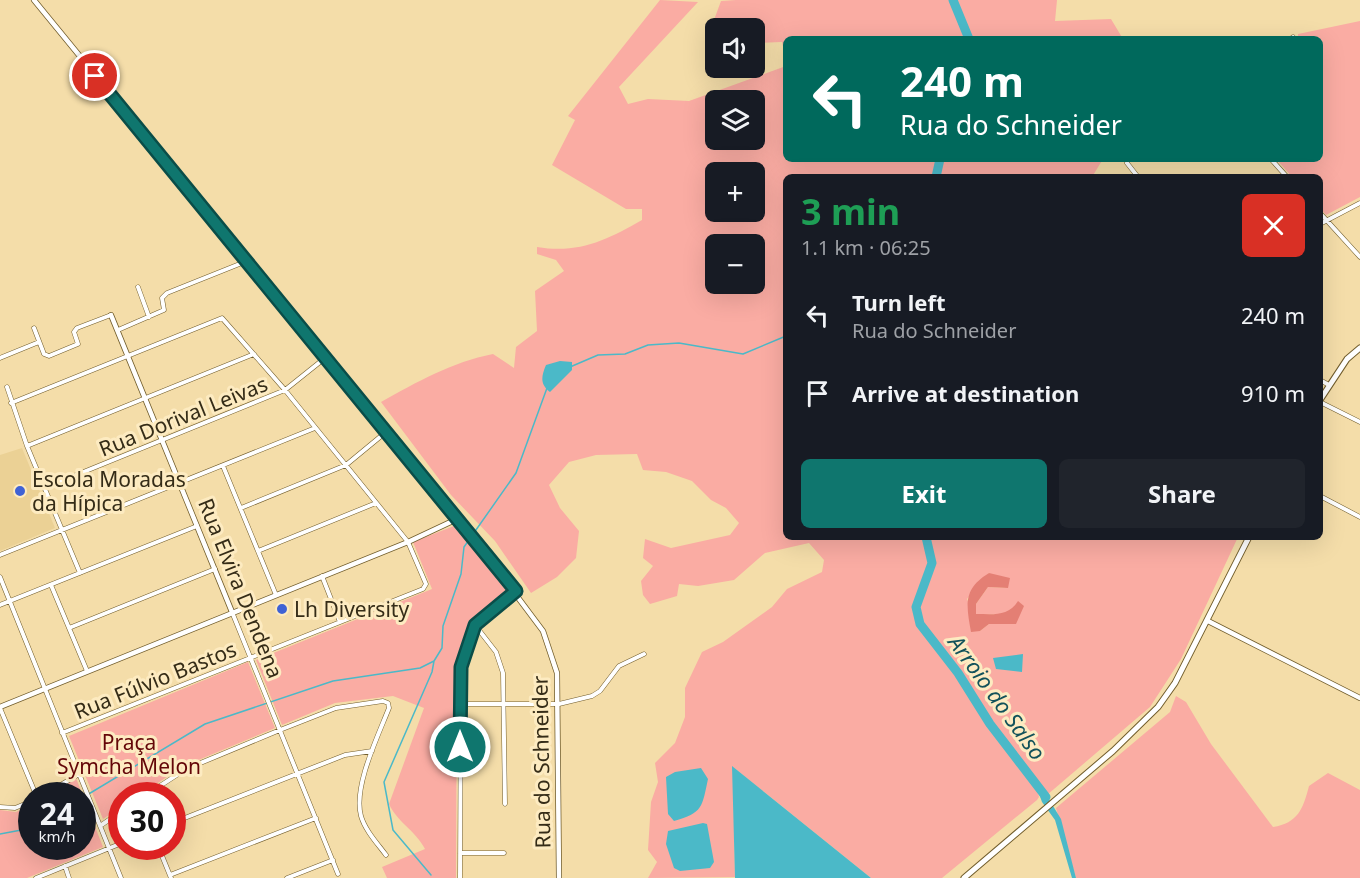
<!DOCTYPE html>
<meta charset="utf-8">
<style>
body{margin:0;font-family:"Noto Sans",sans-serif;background:#20242c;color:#f1f3f6;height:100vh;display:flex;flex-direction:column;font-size:22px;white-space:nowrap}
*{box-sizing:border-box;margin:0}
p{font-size:20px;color:#9ea1a6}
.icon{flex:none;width:33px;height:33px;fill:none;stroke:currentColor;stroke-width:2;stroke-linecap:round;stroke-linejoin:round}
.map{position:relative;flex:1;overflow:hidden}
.drawer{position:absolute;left:783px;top:174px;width:540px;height:366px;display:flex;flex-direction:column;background:#171b24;border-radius:9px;box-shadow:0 6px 24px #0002}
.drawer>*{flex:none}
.hud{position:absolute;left:783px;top:36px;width:540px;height:126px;border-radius:9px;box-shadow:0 6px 24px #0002;background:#00695c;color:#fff;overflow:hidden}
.controls{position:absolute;left:705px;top:18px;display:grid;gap:12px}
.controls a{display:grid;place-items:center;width:60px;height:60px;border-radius:9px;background:#171b24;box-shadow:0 6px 24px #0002;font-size:30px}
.speed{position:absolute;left:18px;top:782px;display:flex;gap:12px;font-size:30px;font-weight:700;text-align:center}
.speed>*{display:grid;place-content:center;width:78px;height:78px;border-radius:50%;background:#171b24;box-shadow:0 6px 24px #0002;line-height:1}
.speed small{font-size:15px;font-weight:400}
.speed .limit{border:9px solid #d22;background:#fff;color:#111}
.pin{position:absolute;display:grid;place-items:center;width:51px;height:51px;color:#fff;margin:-26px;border:3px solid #fff;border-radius:50%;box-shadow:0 2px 6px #0007}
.me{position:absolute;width:66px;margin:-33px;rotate:0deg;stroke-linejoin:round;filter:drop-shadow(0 0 4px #0008)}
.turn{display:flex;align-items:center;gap:21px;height:126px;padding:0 18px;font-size:27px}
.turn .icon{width:78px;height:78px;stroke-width:2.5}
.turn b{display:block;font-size:42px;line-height:51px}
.round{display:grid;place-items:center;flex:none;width:63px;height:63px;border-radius:9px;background:#20242c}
.headline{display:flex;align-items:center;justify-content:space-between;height:102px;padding:0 18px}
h1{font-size:36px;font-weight:700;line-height:45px;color:#1e9e55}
.cta{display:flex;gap:12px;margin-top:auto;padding:12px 18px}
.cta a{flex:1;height:69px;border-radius:9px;background:#0f766e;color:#fff;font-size:24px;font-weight:700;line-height:69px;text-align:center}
.cta a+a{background:#20242c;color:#f1f3f6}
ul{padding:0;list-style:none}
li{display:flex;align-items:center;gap:18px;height:78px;padding:0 18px}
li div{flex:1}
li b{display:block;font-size:22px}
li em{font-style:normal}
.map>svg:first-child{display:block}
</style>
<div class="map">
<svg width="1360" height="878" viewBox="0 0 1360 878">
<rect width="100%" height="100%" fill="#f4dda9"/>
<path fill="#ebd195" d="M22 448 55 528 0 551V455Z"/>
<path fill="#faaca3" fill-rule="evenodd" d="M660 0 698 2 619 87 628 104 648 99 689 101 786 66V159H1103L1092 177H786V537H1238L1181 659 1150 707 1047 795 1042 788H1037L1039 797 1037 800 942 878H871L733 767 735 877 648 878 657 862 648 850 651 802 658 782 655 763 675 743 685 717V688L702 652 723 642 772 607 787 589 822 572 824 560 809 543 765 553 734 580 698 586 679 584 677 596 650 604 643 595 641 581 653 566 643 558 645 539 671 548 730 535 739 523 726 508 711 500 692 481 666 472 643 470 637 454 596 455 569 462 549 485 560 508 579 531 576 558 557 577 531 593 495 541 451 495 381 402C417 382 452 362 493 354L514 368 516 347 537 331 535 291 564 271 556 260 537 254V247C579 254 607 240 642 220V209H626L552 165 575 120 568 116ZM716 100H754V140H716ZM716 172H754V212H716ZM716 244H754V284H716ZM989 573 1008 588 988 587 976 604V615L1003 614 1012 611 1016 624H989L980 631 967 599Z
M736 0H1057L1055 21 1111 19 1123 39H786V60L782 42 755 43 754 28H731L730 21 714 20 721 1Z
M1360 21V197L1326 215 1320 208V177H1292L1276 159H1320V39H1298V34Z
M459 524 512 591 472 622 457 667 456 878H387L382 867 425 849C416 831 397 822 389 804L424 708 393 696 335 703 282 725 256 660 432 589 413 542Z
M248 662 275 728 184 766 139 795H122L121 807 103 819 69 736Z
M1176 696 1186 702 1211 744 1273 827C1298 823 1303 809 1309 786L1328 773 1360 790V878H1076L1056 808 1170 712Z
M76 778 103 847 27 878H0V810L16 812 31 805 32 846H82V795H50Z"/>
<path fill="#e47f74" d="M989 573 1010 578 1008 588 988 587 976 604V614C993 614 1008 617 1018 601L1024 606 1016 624H989L980 631 971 632C966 604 963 589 989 573Z"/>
<path fill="#4bb9c8" d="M560 361 572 362V370L550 392C540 384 541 377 546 365Z
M1023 654 1022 672 996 669 993 658Z
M732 766 871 878H735Z
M701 768 708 779C702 807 703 813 674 821L668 814 666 777 675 772Z
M1037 788H1042L1061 819 1076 878H1072L1055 820 1042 802Z
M703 823 707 824 714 862 710 868 680 871 674 868 666 844 668 831Z"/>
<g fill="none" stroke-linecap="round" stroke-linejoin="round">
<path stroke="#4bb9c8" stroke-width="1.5" d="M570 367 598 355 625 354 648 345 679 343 743 354 786 336
M82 798 205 724 333 681 420 668 434 661 442 648 443 626 461 574 464 547 516 473 547 388
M0 834 32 828
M431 875 393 830 384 782 432 672 434 661"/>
<path stroke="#4bb9c8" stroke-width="9" d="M953 0 969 39
M936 177 940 159
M926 537 932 563 916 607 920 624 958 673 990 724 1046 797"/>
<defs>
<path id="minor" d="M1293 37 1294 39
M1271 159 1287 177
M1127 163 1138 177
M1320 213 1360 257
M1320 224 1360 203
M138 287 149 317
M34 328 44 354 49 356 78 344 74 332 77 328 111 315
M118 330 164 310 162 298 167 293 247 261
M0 358 39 342
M1320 380 1329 385
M7 387 27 446 80 573
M1320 402 1360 422
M11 403 222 318 285 390 408 542 426 584 423 589 62 733
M27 446 254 354
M223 466 276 595
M44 488 285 390 325 358
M1320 496 1360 517
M241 508 346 465 386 432
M258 551 376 503
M0 555 315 428
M322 576 340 622
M0 577 121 878
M51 585 87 671
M0 605 197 526
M232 612 338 874
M475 625 496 652 503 673 505 804
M69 628 215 569
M461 704H559L592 696 600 691 619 666 644 654
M0 708 36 795
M44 795 79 774
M146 795 186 769 280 730 336 708 383 701 388 703 389 708C378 736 353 787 361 816 365 830 377 843 386 855
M0 807 15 808 32 801
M172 823 345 755 372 751
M100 826 122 811
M158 846 171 878
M460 853H504
M65 866 69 878
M170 875 316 818
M36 878 122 843
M287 878 333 860
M460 878 461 667 475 625 515 592"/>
<path id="tertiary" d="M34 0 472 536 543 631 557 673 559 878
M111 315 232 612
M1208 621 1360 698
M0 707 408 542 457 519"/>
<path id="secondary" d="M1320 400 1347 359 1360 348
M964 878 1113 751 1158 707 1175 683 1249 537"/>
</defs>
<use href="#minor" stroke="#715d2c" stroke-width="5"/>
<use href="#tertiary" stroke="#715d2c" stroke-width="6"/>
<use href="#secondary" stroke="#715d2c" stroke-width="7"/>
<use href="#minor" stroke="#fff" stroke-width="4"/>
<use href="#tertiary" stroke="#fff" stroke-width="4.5"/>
<use href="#secondary" stroke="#fff" stroke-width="5"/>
</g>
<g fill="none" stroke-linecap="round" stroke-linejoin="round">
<defs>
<path id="route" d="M95 76 516 591 475 625 461 667 460 747"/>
</defs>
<use href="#route" stroke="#0a4d48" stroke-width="15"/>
<use href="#route" stroke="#0f766e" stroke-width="10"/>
</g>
<g fill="#3f62d4" stroke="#fdebc1" stroke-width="2">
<circle cx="20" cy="491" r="6"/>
<circle cx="282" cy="609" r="6"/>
</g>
<g text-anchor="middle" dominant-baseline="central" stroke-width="6" stroke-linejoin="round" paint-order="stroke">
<g font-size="21" fill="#352c17" stroke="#fdebc1">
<text transform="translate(183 416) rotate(-22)">Rua Dorival Leivas</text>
<text transform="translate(241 588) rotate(68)">Rua Elvira Dendena</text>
<text transform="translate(155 680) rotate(-22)">Rua Fúlvio Bastos</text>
<text transform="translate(541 762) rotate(-91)">Rua do Schneider</text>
</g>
<g font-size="21" fill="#352c17" stroke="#fdebc1" text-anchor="start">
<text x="32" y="479">Escola Moradas<tspan x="32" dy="24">da Hípica</tspan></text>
<text x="294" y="609">Lh Diversity</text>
</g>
<g font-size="21" fill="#640608" stroke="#fdebc1">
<text x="129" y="742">Praça<tspan x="129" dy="24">Symcha Melon</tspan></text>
</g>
<g font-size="22" font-style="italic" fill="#12525a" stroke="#fdebc1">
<text transform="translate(998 697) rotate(54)">Arroio do Salso</text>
</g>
</g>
</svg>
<div class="controls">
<a><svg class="icon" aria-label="sound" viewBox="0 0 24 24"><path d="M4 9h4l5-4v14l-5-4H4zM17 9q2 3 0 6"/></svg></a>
<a><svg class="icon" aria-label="layers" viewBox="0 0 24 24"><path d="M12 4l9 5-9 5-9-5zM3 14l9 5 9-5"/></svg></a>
<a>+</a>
<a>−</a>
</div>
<div class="speed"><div>24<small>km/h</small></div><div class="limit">30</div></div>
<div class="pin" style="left:95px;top:76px;background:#d93025"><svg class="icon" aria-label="arrive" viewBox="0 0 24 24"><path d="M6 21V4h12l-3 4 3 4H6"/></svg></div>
<svg class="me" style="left:460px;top:747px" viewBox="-20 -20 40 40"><circle r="17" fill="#0f766e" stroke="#fff" stroke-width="3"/><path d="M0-11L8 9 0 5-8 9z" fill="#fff"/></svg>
<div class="hud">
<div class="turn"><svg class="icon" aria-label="left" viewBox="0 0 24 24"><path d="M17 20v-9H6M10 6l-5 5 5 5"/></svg><div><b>240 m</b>Rua do Schneider</div></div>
</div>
<section class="drawer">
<div class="headline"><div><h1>3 min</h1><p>1.1 km · 06:25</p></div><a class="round" style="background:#d93025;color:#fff"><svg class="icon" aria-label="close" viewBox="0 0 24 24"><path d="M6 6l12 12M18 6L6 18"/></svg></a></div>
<ul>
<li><svg class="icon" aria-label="left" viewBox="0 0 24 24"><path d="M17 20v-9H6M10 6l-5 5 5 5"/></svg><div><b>Turn left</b><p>Rua do Schneider</p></div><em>240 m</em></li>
<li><svg class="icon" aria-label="arrive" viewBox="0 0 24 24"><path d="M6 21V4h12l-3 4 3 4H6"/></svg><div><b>Arrive at destination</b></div><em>910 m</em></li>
</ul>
<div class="cta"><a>Exit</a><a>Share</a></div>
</section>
</div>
